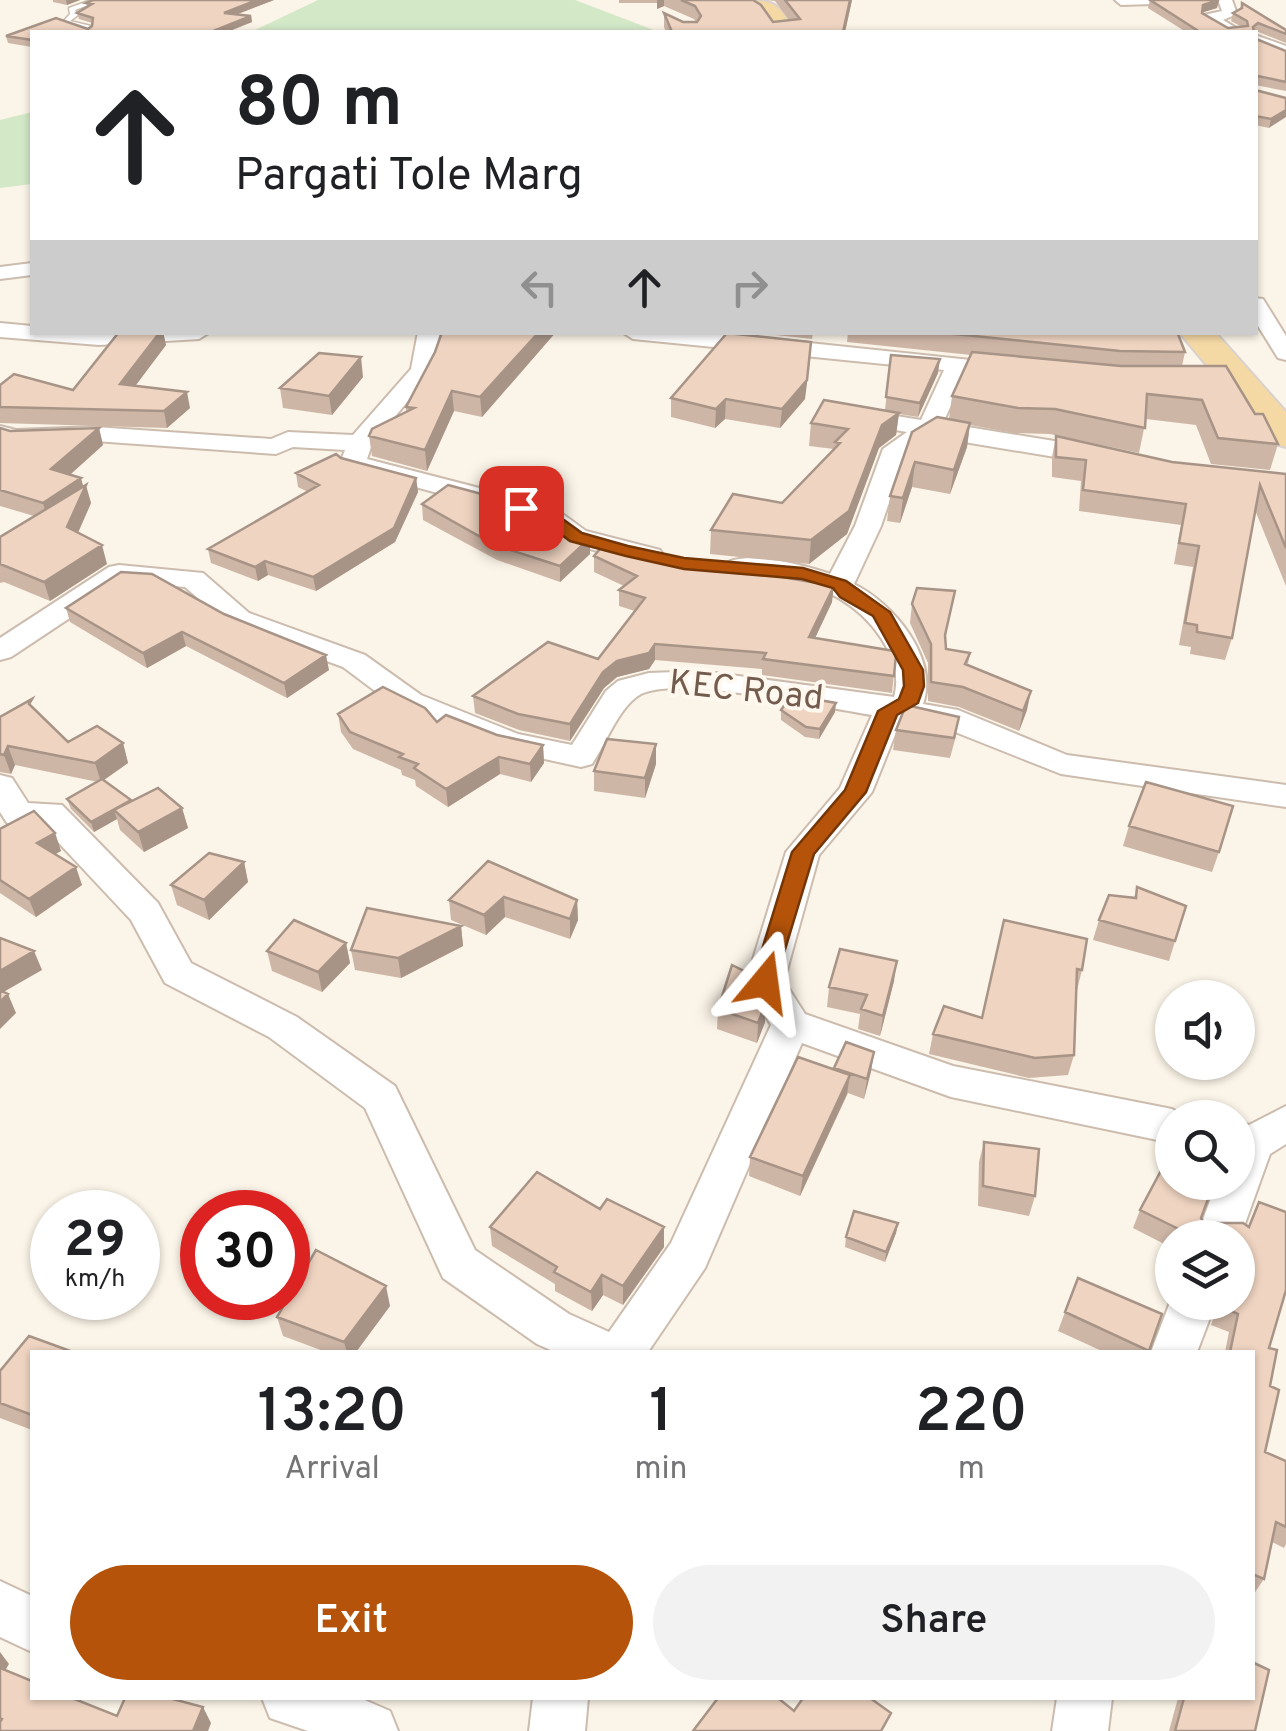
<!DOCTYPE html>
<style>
body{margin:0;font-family:Overpass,sans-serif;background:#f2f2f2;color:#202124;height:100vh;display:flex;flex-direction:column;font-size:38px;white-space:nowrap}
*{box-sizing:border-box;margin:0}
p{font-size:32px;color:#757577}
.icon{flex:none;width:55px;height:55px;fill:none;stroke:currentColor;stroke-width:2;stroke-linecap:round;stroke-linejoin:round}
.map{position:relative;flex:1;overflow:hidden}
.side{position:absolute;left:30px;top:1350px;width:1225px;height:350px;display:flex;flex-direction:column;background:#fff;border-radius:0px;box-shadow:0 2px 8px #0004}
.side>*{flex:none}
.top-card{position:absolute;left:30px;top:30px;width:1228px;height:305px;border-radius:0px;box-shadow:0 2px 8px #0004;background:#fff;color:#202124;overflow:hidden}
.tools{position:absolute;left:1155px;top:980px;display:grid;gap:20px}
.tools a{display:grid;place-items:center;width:100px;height:100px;border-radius:50%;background:#fff;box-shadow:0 2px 8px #0004;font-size:50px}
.speed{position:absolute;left:30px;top:1190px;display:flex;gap:20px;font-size:50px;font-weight:700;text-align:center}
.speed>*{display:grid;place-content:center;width:130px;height:130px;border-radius:50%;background:#fff;box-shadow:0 2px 8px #0004;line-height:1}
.speed small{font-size:25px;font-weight:400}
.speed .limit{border:15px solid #d22;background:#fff;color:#111}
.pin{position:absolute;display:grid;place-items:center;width:85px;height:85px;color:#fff;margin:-42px;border-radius:20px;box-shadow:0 5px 15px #0006}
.me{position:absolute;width:110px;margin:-55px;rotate:16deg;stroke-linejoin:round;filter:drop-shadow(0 0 8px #0008)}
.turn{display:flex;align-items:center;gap:35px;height:210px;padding:0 40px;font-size:45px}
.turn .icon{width:130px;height:130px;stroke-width:2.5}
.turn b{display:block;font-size:70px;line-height:85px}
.lanes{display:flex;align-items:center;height:95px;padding:0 40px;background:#0003;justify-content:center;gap:50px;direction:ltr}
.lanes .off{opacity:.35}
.eta{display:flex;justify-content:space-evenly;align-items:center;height:170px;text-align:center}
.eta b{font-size:60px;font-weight:600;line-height:70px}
.action{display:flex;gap:20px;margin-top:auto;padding:20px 40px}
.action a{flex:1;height:115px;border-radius:60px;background:#b45309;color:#fff;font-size:40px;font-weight:600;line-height:115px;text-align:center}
.action a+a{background:#f2f2f2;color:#202124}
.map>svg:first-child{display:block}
</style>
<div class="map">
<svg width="1286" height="1731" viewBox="0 0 1286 1731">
<rect width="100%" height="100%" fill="#fbf4e8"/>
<path fill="#d3e8c7" d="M318 0H575L659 32H251Z
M32 112V184L0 188V120Z"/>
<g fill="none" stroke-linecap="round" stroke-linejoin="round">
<defs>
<path id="lane" d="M91 0H101L75 10 78 15 70 21 91 26 90 32 61 24 70 14 69 8Z"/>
<path id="street" d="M1115 0H1161L1154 4 1121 5Z
M1218 0H1232L1237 14 1223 20 1243 32H1226L1204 21V15L1222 11Z
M1255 35 1286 46V56L1255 44Z
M32 263V275L0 279V267Z
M1255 298 1263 299 1286 336V360L1278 358 1255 321Z
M0 323 32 326V332H210L199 339 99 345 0 337Z
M418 332H440L433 371 372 444 367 459 553 507 586 531 660 550 664 556 660 562 650 564 566 543 535 519 344 468 340 463 345 450 293 447 276 454 95 441 16 444 0 440V426L16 430 95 427 271 439 288 432 353 435 411 369Z
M622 332H704L1018 365 1021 370 1018 375 966 372 943 423 1097 448 1110 456 1097 464 934 437 906 453 881 526 854 584C894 604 939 658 923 704L958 710 1067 755 1286 785V807L1061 774 940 726 901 720 872 792 819 855 784 981 805 1014 953 1066 1172 1109 1188 1118H1172V1143L951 1097 802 1043 705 1268 648 1352H555L537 1344 443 1278 365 1108 269 1037 165 983 131 920 42 825 7 823 0 812V775L12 778 28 803 62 805 158 903 191 963 297 1017 395 1086 475 1250 569 1314 609 1332 671 1243 771 1025 746 982 786 852 840 788 872 715C825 708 678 675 641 694 619 706 606 744 592 764L581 767 499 749 399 709 343 667 229 625 185 587 124 582 11 657 0 660V638L109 567 119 565 203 573 249 613 365 655 421 695 518 734 572 745 606 691 618 681 649 673 702 671 894 697C900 675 893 657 881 638 859 604 822 585 783 579 765 576 734 580 723 566 739 548 808 566 830 574L855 526 883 449 907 432 853 423 841 416 853 409 921 420 944 370 633 339Z
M1286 1106V1144L1270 1154 1238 1243V1238H1196L1217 1182H1238V1122L1249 1125Z
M1172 1297V1302H1216L1197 1352H1151Z
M0 1581 32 1596V1652L0 1637Z
M262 1698H360L390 1711 398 1731H308L270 1718Z
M533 1698H588L585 1731H529Z
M1057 1698H1112L1108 1731H1052Z"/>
<path id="primary" d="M740 0C774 0 778 2 795 32H772L763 16Z
M1179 332H1215L1286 412V447L1272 443Z"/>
</defs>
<use href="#lane" stroke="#ccbcae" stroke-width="3"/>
<use href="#street" stroke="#ccbcae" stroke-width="4"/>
<use href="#primary" stroke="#d8d1cd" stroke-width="4"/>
<use href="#lane" fill="#fff" fill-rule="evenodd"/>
<use href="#street" fill="#fff" fill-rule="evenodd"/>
<use href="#primary" fill="#f5d9a5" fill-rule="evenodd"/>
</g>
<path fill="#ceb6a6" d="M53 0H80L67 5 53 2Z
M93 0H274L237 14 251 16 252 22 227 32H32V47L8 43 6 36 56 18 88 29 92 26V23L79 19 77 13 87 7 86 3Z
M619 0H753L773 22 789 20 775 1 766 0H852L845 32H666L664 27V13L683 22H696L694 19 664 6 657 9V3H619Z
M1150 0 1217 8 1202 12 1228 28 1242 27 1231 21 1233 13 1240 9 1242 3 1286 30V43L1256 31 1186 32 1148 8Z
M1255 36 1256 39 1286 51V91L1255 85Z
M1255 90 1286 98 1269 128 1255 125Z
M119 332H163L166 345 135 386 190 408 167 428 0 423V385L73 390Z
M442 332H556L482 417 454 411 427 471 372 456 369 436 406 412V407L435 352Z
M748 332H813L812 339Z
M848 332H1158L1185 352 1182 366 1255 414 1278 444 1270 470 1211 464 1196 425 1146 419 1139 453 1050 434 1013 433 970 425 967 447 950 494 912 487 900 523 887 521 890 496 949 419 952 396 971 355 847 342Z
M891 355 938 373 918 417 899 414 896 435 879 448 847 534 809 564 710 554 711 530 782 503 834 449 809 446 811 423 885 410Z
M363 377 332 415 283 408 280 388Z
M671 398 805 399 780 428 725 419 715 428 671 417Z
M0 428 10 431 99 428 103 445 70 475 84 487 91 503 78 533 107 564 50 601 4 582 0 583V537L34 516 0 506Z
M1056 436 1172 462 1286 474V586L1255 510 1232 638 1225 660 1190 654 1191 647 1179 645 1193 567 1174 564 1181 525 1079 511 1081 481 1052 477V457Z
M341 458 416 478 418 492 395 542 316 591 268 575 258 581 211 563 208 549 308 492 298 487 296 473Z
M422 504 534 522 590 554 560 582 497 560 423 520Z
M594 556 684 559 785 577 832 602 815 638 896 654 892 693 762 675V669L655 660 649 669 617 677 604 688 570 741 519 730 475 713 473 696 598 659 635 611 619 606V590L624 586 594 572Z
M121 572 329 670 287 698 186 646 147 668 70 622 66 608Z
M955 591 945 640 946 649 970 653 968 664 1027 710 1019 731 959 707 928 701V663L910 623 912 604Z
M781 710 835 712 819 739 805 737 781 720Z
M36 711 68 742 123 743 128 763 104 780 131 801 182 808 188 828 144 852 120 830 117 819 94 832 71 809 67 799 98 782 15 765 11 774 0 772V717Z
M338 714 437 722 543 745 544 763 531 782 500 774 448 807 416 786 415 780 402 775 401 770 353 749 341 732Z
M896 730 956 736 950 758 893 750Z
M656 744V764L645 798 594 791V771Z
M1129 826 1219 852 1212 872 1123 846Z
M0 829 55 833 61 851 55 854 82 885 36 917 0 893Z
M488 861 577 900 578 920 570 939 505 917 486 935 451 920 449 900Z
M244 862 248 882 209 920 177 905 171 885Z
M1137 887 1175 941 1169 961 1093 940 1099 920 1134 898Z
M1004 920 1082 970 1077 990 1074 1055 1068 1075 1029 1078 929 1054 933 1034 982 1018Z
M461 926 463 946 401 978 355 970 351 950Z
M346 943 350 963 322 992 272 971 267 951Z
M894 981 880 1036 858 1029 860 1014 827 1007 829 987Z
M766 1002 765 1022 757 1043 717 1029 718 1009Z
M874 1052 864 1099 848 1093 800 1196 749 1176 750 1157 834 1069Z
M984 1142 1035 1196 1029 1216 978 1206 979 1162Z
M1259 1202 1269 1348 1270 1386 1265 1452 1286 1461V1544L1284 1548 1272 1542 1264 1579 1253 1595 1252 1352H1225L1229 1332 1211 1325 1219 1302H1238V1238H1172V1248L1133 1228 1140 1210 1201 1218 1204 1223 1248 1227Z
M600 1209 664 1227V1247L623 1305 603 1295 592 1311 555 1291V1284L492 1246 490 1227Z
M898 1223 896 1233 885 1262 845 1247 846 1237Z
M390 1306 356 1352H326L283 1336 277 1317Z
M1065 1312 1162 1314 1148 1352H1104L1058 1331Z
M32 1352V1430L0 1418V1371Z
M1178 1698H1252L1255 1731H1169Z"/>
<path fill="#a79487" d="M66 0H80L67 5Z
M257 0H274L225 19 224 13Z
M657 0H664V6L657 9Z
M850 0H852L845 32H843Z
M1219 1 1217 8 1201 13 1203 5Z
M251 16 252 22 227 32H211Z
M1286 110V117L1269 128 1271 119Z
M160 332H163L166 345 124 401 120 384Z
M539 332H556L482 417 480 397Z
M361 357 363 377 332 415 329 396Z
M940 359 938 373 918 417 920 403Z
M810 360 805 399 780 428 782 409Z
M452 391 454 411 427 471 425 450Z
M187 392 190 408 167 428 164 411Z
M726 399 725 419 715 428 716 409Z
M899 413 896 435 879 448 847 534 809 564 811 540 882 425Z
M970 423 967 447 950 494 954 470Z
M99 428 103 445 56 487 51 469Z
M915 462 912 487 900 523 903 498Z
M81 478 84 489 86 485 91 503 72 546 67 527 48 521 43 503Z
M416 478 418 492 395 542 316 591 313 577Z
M534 508 535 523 519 518Z
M590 538V554L560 582V566Z
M102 545 107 564 50 601 44 582Z
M265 561 268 575 258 581 255 567Z
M834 586 832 602 808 653 809 637Z
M182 632 186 646 147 668 143 653Z
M655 644V660L649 669 617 677 604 688 570 741V724L603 672 617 661Z
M326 655 329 670 287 698 284 683Z
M1031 691 1027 710 1019 731 1023 711Z
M836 703 835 712 819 739 820 729Z
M123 743 128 763 101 782 95 763Z
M656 744V764L645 798V778Z
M543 745 544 763 531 782 530 764Z
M8 746 15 765 11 774 4 755Z
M499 757 500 774 448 807 446 789Z
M131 800 134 810H114L117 819 94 832 91 822Z
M182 808 188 828 144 852 138 832Z
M55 833 61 851 43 861 37 843Z
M244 862 248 882 209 920 204 900Z
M76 867 82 885 36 917 29 899Z
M504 897 505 917 486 935 484 915Z
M577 900 578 920 570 939V919Z
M461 926 463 946 401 978 398 958Z
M346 943 350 963 322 992 318 972Z
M34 951 42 970 0 994V971Z
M897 961 894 981 880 1036 883 1016Z
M8 994 16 1013 0 1029V1002Z
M766 1002 765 1022 757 1043 758 1023Z
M874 1052 871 1072 864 1099 867 1079Z
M850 1075 847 1094 800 1196 803 1176Z
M898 1223 896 1233 885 1262 886 1252Z
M664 1227V1247L623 1305V1286Z
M602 1275 603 1295 592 1311 591 1292Z
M386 1286 390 1306 356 1352H347L344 1342Z
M0 1652 9 1664 0 1679Z
M203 1707 211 1723 208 1731H193Z"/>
<path fill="#efd4c1" stroke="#a79487" stroke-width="2.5" d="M93 0H257L224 13 251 16 211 32H32V40L6 36 56 18 88 29 92 26 93 18 77 13 92 4 86 3Z
M681 0H753L761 5 773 22 800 19 785 0H850L843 32H672L664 13 683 22H697L701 16 695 6Z
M1150 0H1219L1203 5 1202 13 1228 28 1248 26 1247 21 1233 13 1242 8V3L1286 30V34L1258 23 1253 27 1254 32H1200Z
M1255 36 1256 39 1286 51V82L1258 76 1255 78Z
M1255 90 1286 98V110L1271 119 1255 116Z
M119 332H160L120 384 187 392 164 411 0 407V385L14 374 73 390Z
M442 332H539L480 397 452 391 425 450 369 436 372 429 414 408 406 407 435 352Z
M935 332H1158L1178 334 1185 352 1120 351Z
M727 333 811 342 807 380 782 409 726 399 716 409 671 398Z
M972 352 1121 366H1226L1255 414H1263L1278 444 1218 438 1202 400 1147 394 1145 428 1055 409 1018 408 952 396Z
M319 353 361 357 329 396 280 388Z
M891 355 940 359 920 403 886 397Z
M824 400 899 413 882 425 849 511 811 540 711 530 733 494 782 503 840 443 835 442 848 429 811 423Z
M937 417 970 423 954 470 915 462 903 498 890 496 912 432Z
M0 428 10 431 99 428 51 469 81 478 43 503 0 490Z
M1056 436 1172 462 1286 474V548L1260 485 1232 638 1197 632V625L1185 623 1199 546 1179 543 1186 504 1083 490 1086 460 1056 457Z
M336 454 341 458 416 478 394 528 313 577 265 561 255 567 208 549 319 485 296 473Z
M86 485 67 527 102 545 44 582 0 564V537Z
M448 485 534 508 519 518 590 538 560 566 495 545 422 504Z
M606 542 684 559 785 568 776 576 834 586 809 637 894 651 896 654 894 676 763 659 766 653 655 644 649 653 617 661 603 672 570 724 518 714 473 696 548 642 598 659 645 598 619 590 637 576 594 556Z
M121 572 152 574 224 614 326 655 284 683 182 632 143 653 66 608Z
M917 588 955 591 945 635 946 649 970 653 965 664 1031 691 1023 711 963 687 931 682V644L912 604Z
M383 687 425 708 437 722 446 715 497 735 543 745 530 764 499 757 446 789 414 768 418 764 399 757 403 754 350 732 338 714Z
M792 695 836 703 820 729 806 727 781 710Z
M32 699 29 704 68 742 97 726 123 743 95 763 8 746 4 755 0 754V717Z
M906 705 959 717 954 738 896 730Z
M607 739 656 744 645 778 594 771Z
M102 779 131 800 91 822 67 799Z
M1146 782 1233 806 1219 852 1129 826Z
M158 788 182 808 138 832 114 810Z
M34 811 55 833 37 843 76 867 29 899 0 880V829Z
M209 853 244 862 204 900 171 885Z
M488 861 577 900 570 919 504 897 484 915 449 900Z
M1137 887 1186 906 1175 941 1099 920 1109 895 1136 898Z
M367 908 461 926 398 958 351 950Z
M294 920 346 943 318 972 267 951Z
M1004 920 1087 939 1082 970 1077 969 1074 1055 1035 1058 933 1034 944 1006 982 1018Z
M0 938 34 951 0 971Z
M840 949 897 961 883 1016 861 1009 867 995 829 987Z
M732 965 750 974 766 1002 758 1023 718 1009Z
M0 990 8 994 0 1002Z
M846 1042 874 1052 867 1079 834 1068Z
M798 1057 850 1075 803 1176 750 1157Z
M984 1142 1039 1149 1035 1196 983 1186Z
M1164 1165 1172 1169V1182H1201L1212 1188 1201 1218 1204 1223H1243L1249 1227 1259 1202 1286 1212V1290L1269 1348 1277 1350 1270 1386 1279 1390 1265 1452 1286 1461V1527L1276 1522 1264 1579 1252 1574V1352H1230L1238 1314 1220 1306 1222 1302H1238V1238H1197L1140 1210Z
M537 1172 600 1209 607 1199 664 1227 623 1286 602 1275 591 1292 554 1272 557 1267 490 1227Z
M854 1211 898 1223 886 1252 846 1237Z
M316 1250 386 1286 344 1342 277 1317Z
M1078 1278 1162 1314 1149 1351 1065 1312Z
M29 1336 73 1352H32V1415L0 1403V1371Z
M1252 1662 1269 1670 1255 1731H1175L1184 1698H1252Z
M0 1668 32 1681V1698H72L117 1716 125 1698H169L203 1707 193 1731H0V1722L2 1719 0 1718Z
M718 1698H778L794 1711 803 1698H870L891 1713 881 1731H693Z"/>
<path fill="#b45309" stroke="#753606" stroke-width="2.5" d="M521 503 550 510 582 533 628 546 684 558 803 568 846 581 890 612 923 670 924 686 918 703 897 715 866 792 814 854 773 989H756L752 982 792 852 845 790 878 711 899 699 904 686 903 670 873 616 840 597 833 588 802 579 684 569 626 556 570 541 538 517 515 511 512 508Z"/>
<g text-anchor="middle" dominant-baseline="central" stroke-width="8" stroke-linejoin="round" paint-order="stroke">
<g font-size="35" fill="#735c4d" stroke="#fef8ee">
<text transform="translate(746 692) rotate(6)">KEC Road</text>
</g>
</g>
</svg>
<div class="tools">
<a><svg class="icon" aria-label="sound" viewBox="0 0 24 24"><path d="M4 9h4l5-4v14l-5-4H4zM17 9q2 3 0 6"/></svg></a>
<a><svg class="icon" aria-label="search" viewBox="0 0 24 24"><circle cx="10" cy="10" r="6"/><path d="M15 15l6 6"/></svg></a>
<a><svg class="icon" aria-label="layers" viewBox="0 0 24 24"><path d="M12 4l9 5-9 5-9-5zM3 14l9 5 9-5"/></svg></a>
</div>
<div class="speed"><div>29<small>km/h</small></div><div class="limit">30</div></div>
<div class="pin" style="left:521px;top:508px;background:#d93025"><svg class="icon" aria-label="arrive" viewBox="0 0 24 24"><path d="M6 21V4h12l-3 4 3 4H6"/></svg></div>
<svg class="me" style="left:765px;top:982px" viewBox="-20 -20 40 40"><path d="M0-17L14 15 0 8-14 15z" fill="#b45309" stroke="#fff" stroke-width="4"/></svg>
<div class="top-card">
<div class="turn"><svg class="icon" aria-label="ahead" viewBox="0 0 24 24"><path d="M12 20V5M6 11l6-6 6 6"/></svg><div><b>80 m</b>Pargati Tole Marg</div></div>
<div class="lanes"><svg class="icon off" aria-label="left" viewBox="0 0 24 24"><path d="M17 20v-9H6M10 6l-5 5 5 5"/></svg><svg class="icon" aria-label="ahead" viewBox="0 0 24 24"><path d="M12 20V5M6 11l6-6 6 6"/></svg><svg class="icon off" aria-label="right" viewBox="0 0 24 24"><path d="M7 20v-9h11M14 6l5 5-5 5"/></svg></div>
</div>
<section class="side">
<div class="eta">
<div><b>13:20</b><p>Arrival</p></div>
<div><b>1</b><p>min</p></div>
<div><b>220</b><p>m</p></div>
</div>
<div class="action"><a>Exit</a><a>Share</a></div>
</section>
</div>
